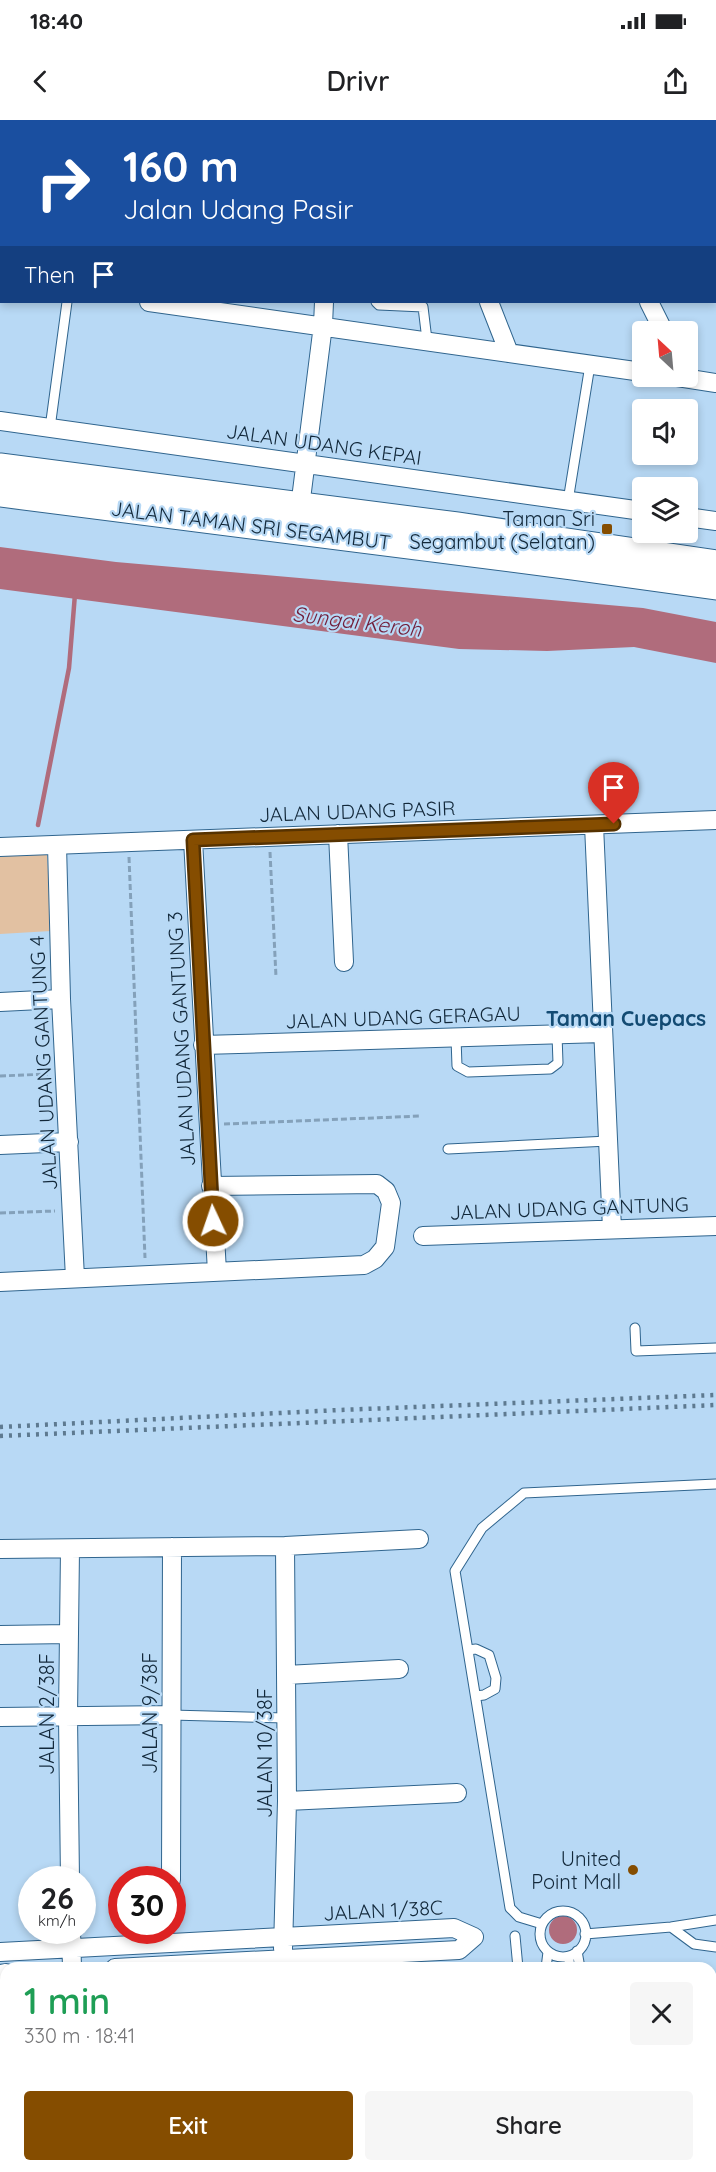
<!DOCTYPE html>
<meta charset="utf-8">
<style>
body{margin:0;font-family:Quicksand,sans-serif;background:#f6f6f6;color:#202124;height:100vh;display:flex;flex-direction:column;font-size:22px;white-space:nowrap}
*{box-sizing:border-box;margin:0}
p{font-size:20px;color:#757577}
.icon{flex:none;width:33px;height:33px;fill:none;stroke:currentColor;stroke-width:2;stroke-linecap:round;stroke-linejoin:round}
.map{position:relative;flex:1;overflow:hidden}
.drawer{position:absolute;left:0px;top:1842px;width:717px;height:210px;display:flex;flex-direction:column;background:#fff;border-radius:18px 18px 0 0;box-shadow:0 3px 9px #0003}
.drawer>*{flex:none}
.guide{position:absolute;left:0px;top:0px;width:717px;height:183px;box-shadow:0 3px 9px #0003;background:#1a4fa0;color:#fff;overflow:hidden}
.needle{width:39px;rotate:334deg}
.fabs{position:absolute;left:632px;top:201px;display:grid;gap:12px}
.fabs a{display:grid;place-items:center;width:66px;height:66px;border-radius:6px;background:#fff;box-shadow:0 3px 9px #0003;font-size:30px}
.speed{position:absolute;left:18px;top:1746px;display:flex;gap:12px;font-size:30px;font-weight:700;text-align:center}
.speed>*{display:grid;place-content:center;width:78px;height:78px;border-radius:50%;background:#fff;box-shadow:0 3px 9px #0003;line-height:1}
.speed small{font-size:15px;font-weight:400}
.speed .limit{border:9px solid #d22;background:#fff;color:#111}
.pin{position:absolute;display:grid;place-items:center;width:51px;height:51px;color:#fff;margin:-62px -26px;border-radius:50% 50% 50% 0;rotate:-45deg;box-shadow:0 0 6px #0007}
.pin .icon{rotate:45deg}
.me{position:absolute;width:66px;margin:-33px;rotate:357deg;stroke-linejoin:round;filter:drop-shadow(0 0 4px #0008)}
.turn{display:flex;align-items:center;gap:21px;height:126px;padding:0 24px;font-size:27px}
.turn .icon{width:78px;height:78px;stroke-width:2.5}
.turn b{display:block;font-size:42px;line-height:51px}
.then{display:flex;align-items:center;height:57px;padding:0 24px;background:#0003;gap:12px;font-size:22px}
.round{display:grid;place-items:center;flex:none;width:63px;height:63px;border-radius:6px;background:#f6f6f6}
.summary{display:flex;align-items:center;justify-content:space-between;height:102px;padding:0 24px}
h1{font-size:36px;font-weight:600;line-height:45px;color:#1e9e55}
.cta{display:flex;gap:12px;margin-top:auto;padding:12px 24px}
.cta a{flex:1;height:69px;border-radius:6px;background:#854d00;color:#fff;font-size:24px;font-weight:600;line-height:69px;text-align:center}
.cta a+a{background:#f6f6f6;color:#202124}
.status{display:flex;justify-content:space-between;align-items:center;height:42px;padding:0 30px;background:#fff;direction:ltr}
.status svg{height:16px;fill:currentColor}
header{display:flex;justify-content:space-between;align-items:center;height:78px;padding:0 24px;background:#fff;font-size:27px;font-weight:600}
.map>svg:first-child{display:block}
</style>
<div class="status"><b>18:40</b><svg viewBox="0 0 49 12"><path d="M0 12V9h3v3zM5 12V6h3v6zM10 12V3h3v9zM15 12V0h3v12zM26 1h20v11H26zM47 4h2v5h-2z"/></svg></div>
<header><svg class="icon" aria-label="back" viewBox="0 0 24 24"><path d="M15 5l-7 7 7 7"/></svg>Drivr<svg class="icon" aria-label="share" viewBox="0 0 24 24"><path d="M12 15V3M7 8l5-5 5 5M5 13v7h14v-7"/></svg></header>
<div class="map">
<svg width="716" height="2052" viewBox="0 0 716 2052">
<rect width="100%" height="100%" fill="#b8d9f5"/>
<path fill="#e2c1a2" d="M47 733 51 811 0 814V736Z"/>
<path fill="#b06c7c" d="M0 427 116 442 643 488 716 502V543L634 527 547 531 459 529 0 469Z
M549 1810a14 14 0 1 1 28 0a14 14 0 1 1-28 0Z"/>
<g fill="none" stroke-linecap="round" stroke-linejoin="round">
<path stroke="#b06c7c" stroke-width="4.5" d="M38 705 69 548 75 474"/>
<defs>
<path id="lane" d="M313 0 314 2
M394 0 395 2
M376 182 379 185 423 187 427 220
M50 308 67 182
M568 381 590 245
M456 918 457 946 468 952 550 949 558 943 557 915
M448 1029 608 1021
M635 1208 636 1231 716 1228
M468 1530 476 1529 489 1535 496 1558 495 1569 484 1575 476 1576
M171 1595 286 1598
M540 1814a23 23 0 1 1 46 0a23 23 0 1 1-46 0Z
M542 1804 519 1797 510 1788 455 1451 482 1408 524 1373 716 1364
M671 1807 694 1824 716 1827
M585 1814 671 1807 716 1800
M515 1816 518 1848
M577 1831 580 1848
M569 1840 570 1848
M546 1848 548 1832"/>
<path id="street" d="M105 0 106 2
M272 0 273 2
M558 0 559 2
M705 0 706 2
M524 2 528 0
M716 23V24
M0 107 2 111
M0 162H2
M149 182 642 252
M489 182 509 233
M649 182 664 212
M671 256 716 263
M0 301 642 391
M299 395 323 205 324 182
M687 397 716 401
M594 705 612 1109
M338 714 344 842
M193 720 217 1152
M57 725 61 879 75 1158
M0 727 716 700
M0 882 61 879
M203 925 603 913
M0 1025 69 1022
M423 1116 716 1106
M0 1162 364 1145 375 1139 385 1127 391 1083 386 1071 377 1064 211 1066
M0 1429 285 1426 419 1419
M70 1429 68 1596 70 1760
M0 1515 69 1514
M286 1555 399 1549
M0 1597 171 1595
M287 1681 457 1673
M171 1760 172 1427
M71 1810 72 1848
M283 1829 287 1681 285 1426
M0 1832 454 1808 474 1817 459 1830 115 1848
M0 1854 6 1853
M711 2037H716
M565 2052 566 2046"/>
<path id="secondary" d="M0 347 457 406 716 444
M0 373 573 446 716 466
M711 1960H716
M27 2046 31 2052
M61 2052 64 2046"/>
<path id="highway" d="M711 1938 716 1937
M0 1984 6 1983
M711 1984H716
M0 2022 6 2021"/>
</defs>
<use href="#lane" stroke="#30658e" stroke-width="11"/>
<use href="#street" stroke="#30658e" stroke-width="20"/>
<use href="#secondary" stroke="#30658e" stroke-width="29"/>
<use href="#highway" stroke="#6b5996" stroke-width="35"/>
<path stroke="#84a1ba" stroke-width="3" stroke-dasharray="6 3" stroke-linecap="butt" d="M270 732 276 857
M129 737 145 1138
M0 956 48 954
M224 1004 420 996
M0 1093 55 1091"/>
<use href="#lane" stroke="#fff" stroke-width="9"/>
<use href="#street" stroke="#fff" stroke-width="18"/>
<use href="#secondary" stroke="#fff" stroke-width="27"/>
<use href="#highway" stroke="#9b74c7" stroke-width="33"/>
<path stroke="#5e7a90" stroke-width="4.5" stroke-dasharray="3 6" stroke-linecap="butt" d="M0 1307 340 1290 716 1275
M0 1316 716 1285"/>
</g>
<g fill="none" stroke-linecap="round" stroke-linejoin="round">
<defs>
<path id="route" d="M213 1101 193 720 614 704"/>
</defs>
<use href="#route" stroke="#563200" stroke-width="15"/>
<use href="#route" stroke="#854d00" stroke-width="10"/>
</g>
<g fill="#854d00" stroke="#b8d9f5" stroke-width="2">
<rect x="601" y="403" width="12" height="12" rx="3"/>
<circle cx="633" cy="1750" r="6"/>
</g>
<g text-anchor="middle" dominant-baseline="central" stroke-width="4.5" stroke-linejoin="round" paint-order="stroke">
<g font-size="20" fill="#12283a" stroke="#b8d9f5">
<text transform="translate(324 324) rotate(8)">JALAN UDANG KEPAI</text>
<text transform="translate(251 405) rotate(7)">JALAN TAMAN SRI SEGAMBUT</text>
<text transform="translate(357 691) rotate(-2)">JALAN UDANG PASIR</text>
<text transform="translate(403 897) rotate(-2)">JALAN UDANG GERAGAU</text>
<text transform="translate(181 919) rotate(-93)">JALAN UDANG GANTUNG 3</text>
<text transform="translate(43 943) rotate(-93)">JALAN UDANG GANTUNG 4</text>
<text transform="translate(569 1088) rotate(-2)">JALAN UDANG GANTUNG</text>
<text transform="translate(149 1593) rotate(-90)">JALAN 9/38F</text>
<text transform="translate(46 1594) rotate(-90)">JALAN 2/38F</text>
<text transform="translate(264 1633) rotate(-90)">JALAN 10/38F</text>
<text transform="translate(383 1790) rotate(-3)">JALAN 1/38C</text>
</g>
<g font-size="20" fill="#12283a" stroke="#b8d9f5" text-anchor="end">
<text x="595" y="398">Taman Sri<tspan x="595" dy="23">Segambut (Selatan)</tspan></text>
<text x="621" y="1738">United<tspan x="621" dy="23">Point Mall</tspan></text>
</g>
<g font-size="21" font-style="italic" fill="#711d39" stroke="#b8d9f5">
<text transform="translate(357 501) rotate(7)">Sungai Keroh</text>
</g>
<g font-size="21" font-weight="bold" fill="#134b73" stroke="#b8d9f5">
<text x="626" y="898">Taman Cuepacs</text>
</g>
</g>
</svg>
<div class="fabs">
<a><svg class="needle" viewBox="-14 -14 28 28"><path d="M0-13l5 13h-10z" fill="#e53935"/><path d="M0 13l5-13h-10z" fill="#757577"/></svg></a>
<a><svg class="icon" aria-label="sound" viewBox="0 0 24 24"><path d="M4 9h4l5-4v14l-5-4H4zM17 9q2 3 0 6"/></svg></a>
<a><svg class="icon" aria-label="layers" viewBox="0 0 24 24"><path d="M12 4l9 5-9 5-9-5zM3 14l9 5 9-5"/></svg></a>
</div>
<div class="speed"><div>26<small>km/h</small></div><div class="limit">30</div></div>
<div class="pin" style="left:614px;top:704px;background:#d93025"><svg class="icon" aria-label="arrive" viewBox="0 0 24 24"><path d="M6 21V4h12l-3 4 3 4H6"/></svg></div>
<svg class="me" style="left:213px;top:1101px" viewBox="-20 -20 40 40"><circle r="17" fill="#854d00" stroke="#fff" stroke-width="3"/><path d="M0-11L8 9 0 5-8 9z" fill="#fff"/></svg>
<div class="guide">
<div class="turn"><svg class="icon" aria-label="right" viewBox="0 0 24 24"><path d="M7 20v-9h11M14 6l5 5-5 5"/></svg><div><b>160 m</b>Jalan Udang Pasir</div></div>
<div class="then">Then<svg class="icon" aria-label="arrive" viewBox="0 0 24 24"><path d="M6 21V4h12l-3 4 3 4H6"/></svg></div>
</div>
<section class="drawer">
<div class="summary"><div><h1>1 min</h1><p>330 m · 18:41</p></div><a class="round"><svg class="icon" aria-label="close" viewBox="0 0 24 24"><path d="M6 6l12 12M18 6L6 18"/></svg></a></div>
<div class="cta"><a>Exit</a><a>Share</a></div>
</section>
</div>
